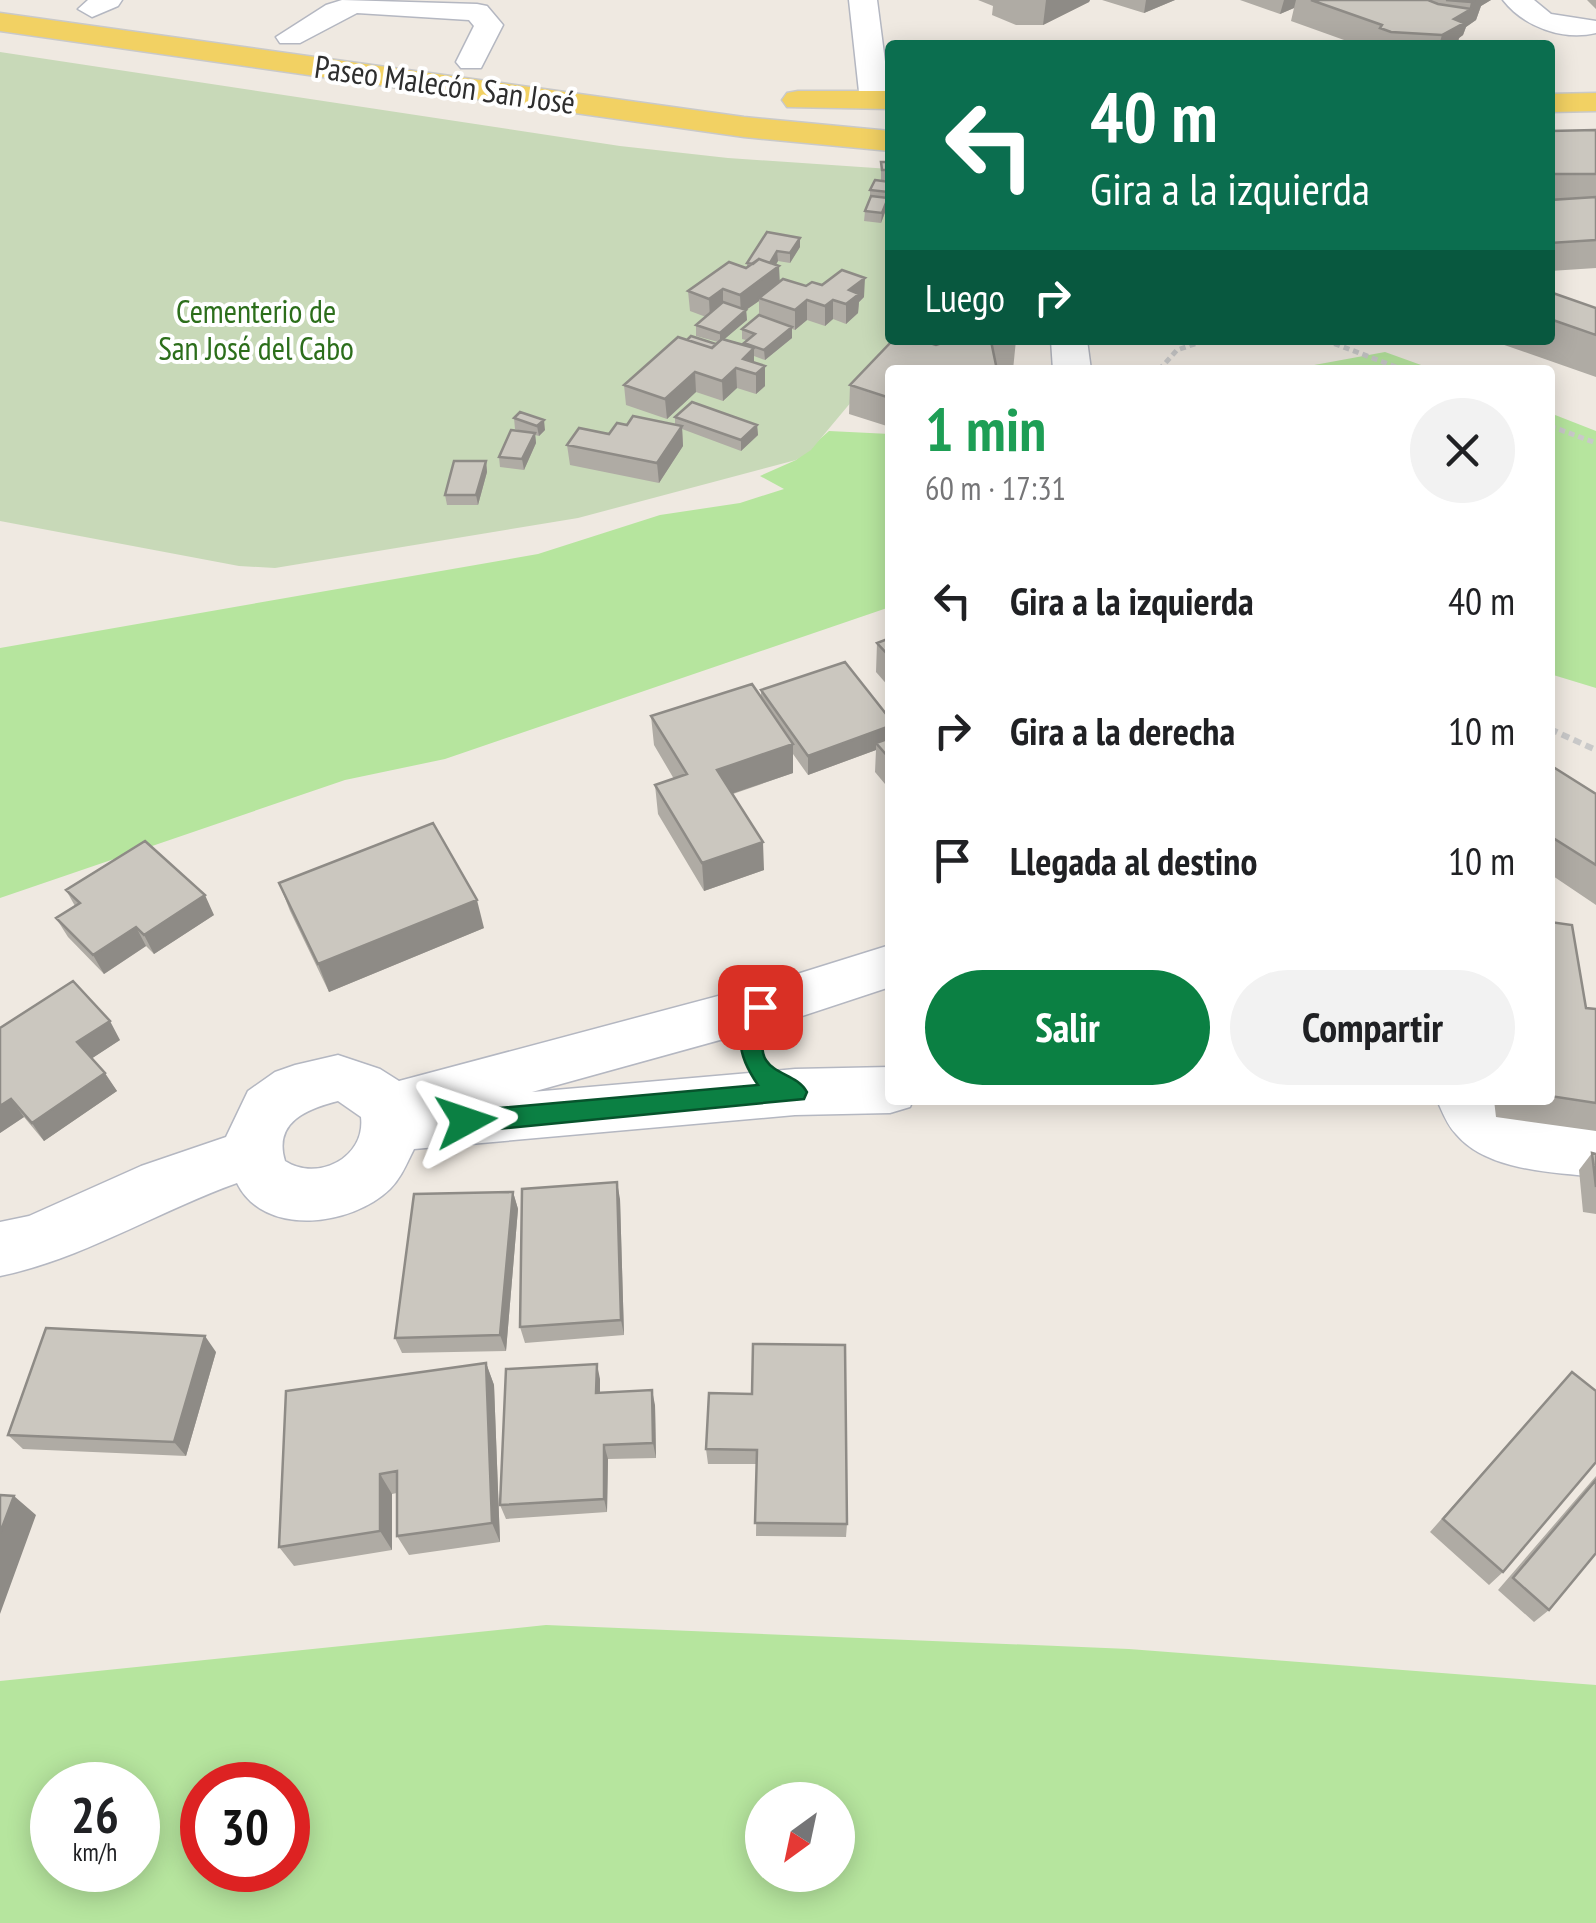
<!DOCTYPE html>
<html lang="es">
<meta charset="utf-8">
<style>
body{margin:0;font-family:"PT Sans Narrow",sans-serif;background:#f2f2f2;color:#202124;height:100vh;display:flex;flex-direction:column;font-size:38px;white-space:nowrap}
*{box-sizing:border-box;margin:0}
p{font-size:32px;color:#757577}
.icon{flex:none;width:55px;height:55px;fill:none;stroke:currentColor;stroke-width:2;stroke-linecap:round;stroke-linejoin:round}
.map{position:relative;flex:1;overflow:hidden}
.drawer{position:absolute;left:885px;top:365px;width:670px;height:740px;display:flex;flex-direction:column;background:#fff;border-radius:10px;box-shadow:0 5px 25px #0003}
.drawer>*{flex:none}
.guide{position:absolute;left:885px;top:40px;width:670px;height:305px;border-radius:10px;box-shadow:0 5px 25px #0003;background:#0b6e4f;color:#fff;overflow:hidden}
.needle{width:65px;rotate:213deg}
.tools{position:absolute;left:745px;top:1782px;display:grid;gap:20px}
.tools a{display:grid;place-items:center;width:110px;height:110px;border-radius:50%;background:#fff;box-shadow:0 5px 25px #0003;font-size:50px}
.speed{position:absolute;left:30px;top:1762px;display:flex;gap:20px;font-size:50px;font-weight:700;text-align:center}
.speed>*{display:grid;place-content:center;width:130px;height:130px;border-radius:50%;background:#fff;box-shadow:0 5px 25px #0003;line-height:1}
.speed small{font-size:25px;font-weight:400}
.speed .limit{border:15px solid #d22;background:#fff;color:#111}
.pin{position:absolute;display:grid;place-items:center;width:85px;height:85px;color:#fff;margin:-42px;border-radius:20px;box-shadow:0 5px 15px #0006}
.me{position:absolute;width:110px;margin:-55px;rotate:85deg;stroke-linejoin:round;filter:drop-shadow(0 0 8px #0008)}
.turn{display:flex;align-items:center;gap:35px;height:210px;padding:0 40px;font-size:45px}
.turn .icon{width:130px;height:130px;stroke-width:2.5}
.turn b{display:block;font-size:70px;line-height:85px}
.then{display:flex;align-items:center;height:95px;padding:0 40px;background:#0003;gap:20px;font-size:38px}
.round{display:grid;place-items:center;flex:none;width:105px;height:105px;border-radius:52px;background:#f2f2f2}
.summary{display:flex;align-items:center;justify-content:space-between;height:170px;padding:0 40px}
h1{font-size:60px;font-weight:700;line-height:75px;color:#1e9e55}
.primary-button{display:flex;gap:20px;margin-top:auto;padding:20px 40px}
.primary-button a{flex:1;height:115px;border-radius:60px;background:#0b8043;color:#fff;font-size:40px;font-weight:700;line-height:115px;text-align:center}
.primary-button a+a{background:#f2f2f2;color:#202124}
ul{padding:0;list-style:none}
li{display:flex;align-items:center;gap:30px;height:130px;padding:0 40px}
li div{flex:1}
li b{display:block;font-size:38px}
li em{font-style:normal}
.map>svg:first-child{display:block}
</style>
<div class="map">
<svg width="1596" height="1923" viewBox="0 0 1596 1923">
<rect width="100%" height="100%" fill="#efe9e1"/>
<path fill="#b6e59e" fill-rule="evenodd" d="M1385 352 1435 370H1287Z
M1550 413 1596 431V688L1550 674Z
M829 431 890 434V607L445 759 345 780 0 898V648L538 554 660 515 740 503 784 489 760 476 796 460Z
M546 1625 1129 1649 1596 1685V1923H0V1681ZM138 1785V1870H52V1785ZM202 1785H288V1870H202ZM762 1800H838V1875H762Z"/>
<path fill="#c8d9b8" d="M0 52 620 146 728 158 890 169V340H903L811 450 796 460 578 518 275 568 239 566 0 521Z"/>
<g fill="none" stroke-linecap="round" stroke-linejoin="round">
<defs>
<path id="minor" d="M88 0H122L118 6 92 17 78 9Z
M342 0 477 4 487 6 503 25 481 68H461L456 62 474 26 469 20 357 13 300 43H280L276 37 326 5Z
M849 0H877L890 100 886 107H864L860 101Z
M1503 0H1534L1551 14 1596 21V33C1563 41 1524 27 1503 0Z
M1051 340H1087L1091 370H1053Z
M890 945V987L778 1024 532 1092 795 1069 890 1067V1100H913L910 1107 890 1113 795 1115 414 1149C407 1163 401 1178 390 1189 352 1226 264 1238 237 1183 158 1211 83 1259 0 1276V1222L29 1216 141 1166 226 1137 248 1091 275 1072 295 1065 338 1055 380 1069 399 1081 778 980ZM338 1101 361 1117C366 1158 317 1182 285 1161 273 1122 307 1109 338 1101Z
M1437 1100H1495L1521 1117 1596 1127V1177C1552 1172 1487 1171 1456 1134 1447 1125 1442 1111 1437 1100Z"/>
<path id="major" d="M0 13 744 117 890 131V151L744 137 0 31Z
M798 91H890V109L787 107 782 100 787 93Z
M1596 93V111L1550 112V94Z"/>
</defs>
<use href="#minor" stroke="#b4b7c1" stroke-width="3"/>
<use href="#major" stroke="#c9c9c9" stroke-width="3"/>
<path stroke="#c9c9c9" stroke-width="5" stroke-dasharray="6 4" stroke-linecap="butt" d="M1325 340 1404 370
M1159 370 1177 350 1206 340
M1550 426 1596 443"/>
<path stroke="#c9c9c9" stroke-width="6" stroke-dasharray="8 5" stroke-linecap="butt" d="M1550 729 1596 750"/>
<use href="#minor" fill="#fff" fill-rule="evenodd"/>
<use href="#major" fill="#f2d163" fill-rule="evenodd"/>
</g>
<path fill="#afaba4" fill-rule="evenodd" d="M978 0H1090L1089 2 1043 25H1016L992 15 993 6Z
M1102 0H1175L1144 13Z
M1240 0H1491L1481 6 1476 20 1466 27 1463 35 1459 38 1457 45H1358L1291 21 1294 8 1280 14Z
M1587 0H1596V9Z
M1596 130V268L1550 271V131Z
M881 162H890V180H881Z
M890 182 887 207 881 223 864 221 865 211 870 198V190Z
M767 232 800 247 790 263 778 261 776 265 779 266V282L864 297 859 302 858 313 846 324 833 319 825 326 807 320 795 330 792 329V338L765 360 754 356V362L765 366V386L756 394 737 388 723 401 696 392 667 419 626 405 624 385 687 340 716 344 718 342 696 336V325L706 317 690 311 688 291 747 268V263ZM759 301V315L742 329V339L746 340 744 343V345L724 339 747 320 746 310Z
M1550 292 1596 308V377L1490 340H1550Z
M938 340H1016L1013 370H890V427L849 414 850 385 939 344Z
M520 412 545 430 539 436 535 435 536 443 524 470 500 467 499 457 525 432 515 429 514 418Z
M675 417 757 425 758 435 741 451 682 429 683 446 659 483 570 465 567 445 609 434 627 425H675Z
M486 461 487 472 478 505H447L445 495Z
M890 638V688L876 672 877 643Z
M761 690 890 719V790L875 772 876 750 808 775 793 754V773L733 794 764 870 704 891 658 814 655 785 674 779 654 745 651 716 761 698Z
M1550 765 1596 794V905L1550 874Z
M279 883 484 928 329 992 290 911Z
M66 890 214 915 154 954 146 946 104 974 68 937 56 918 75 906Z
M1550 922 1586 1008 1596 1009V1131L1496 1117 1494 1100H1550Z
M0 1028 120 1040 92 1058 117 1091 44 1141 24 1117 0 1133Z
M1592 1153 1596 1154V1214L1583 1212 1579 1170Z
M513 1192 518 1209 506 1351 402 1353 395 1338Z
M620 1199 624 1335 525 1343 520 1327Z
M216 1352 186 1456 23 1449 8 1435Z
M486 1363 494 1385 500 1542 409 1555 397 1536V1493L392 1494V1550L294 1566 279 1547Z
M600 1379V1393L655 1405 656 1458 608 1459 607 1512 506 1519 500 1505Z
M1558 1387 1503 1572 1489 1585 1430 1532Z
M709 1393 847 1524 846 1537 756 1536 757 1464H708L706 1449Z
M1596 1476V1553L1549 1610 1534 1622 1498 1590Z"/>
<path fill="#8e8b86" d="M1046 0H1090L1089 2 1043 25Z
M1146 0H1175L1144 13Z
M1284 0H1296L1294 8 1280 14Z
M1470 0H1491L1481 6 1476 20 1466 27 1463 35 1459 38 1457 45H1439L1442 35 1454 19 1469 11 1471 2Z
M888 198 887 207 881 223 882 213Z
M800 238V247L790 263V253Z
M777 251 778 261 771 272 779 266 780 285 759 298V301L746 310 747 320 720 343V333L741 315 740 295 768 266Z
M865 278 864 297 859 302 858 313 846 324V304L849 290Z
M723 289V308L710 319 709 299Z
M807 300V320L795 330V310Z
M833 300V319L825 326V306Z
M792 327V338L765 360 764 350Z
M754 348V368L743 359Z
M765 366V386L756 394V374Z
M736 368 737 388 723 401 722 381Z
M695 372 696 392 667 419 665 399Z
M544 420 545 430 539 436 537 426Z
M757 425 758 435 741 451V440Z
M682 426 683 446 659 483 657 463Z
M535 433 536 443 524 470 522 459Z
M486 461 487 472 478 505 476 495Z
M890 726V745L876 743V750L808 775V756Z
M793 744V773L719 798 717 770Z
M763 842 764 870 704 891 702 863Z
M205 895 214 915 154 954 144 935Z
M477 900 484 928 329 992 318 964Z
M136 927 146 946 104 974 93 955Z
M110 1021 120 1040 88 1061 77 1042Z
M105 1073 117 1091 44 1141 32 1123Z
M11 1099 24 1117 0 1133V1106Z
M617 1182 620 1199 624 1335 621 1320Z
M513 1192 518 1209 506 1351 500 1335Z
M205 1336 216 1352 186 1456 174 1442Z
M486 1363 494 1385 500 1542 492 1523Z
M597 1364 600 1379V1408L596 1393Z
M652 1390 655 1405 656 1458 653 1443Z
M604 1445 608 1459 607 1512 604 1499Z
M380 1474 392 1494V1550L380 1531Z
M14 1496 36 1515 0 1614V1533Z"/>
<path fill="#cbc7bf" stroke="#8e8b86" stroke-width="2.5" d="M1311 0H1428L1438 4 1471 9 1454 19 1464 23 1442 35 1391 32 1380 28 1382 25Z
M1446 0H1475L1471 2Z
M1596 130V174H1550V131Z
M881 162H890V170H882Z
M875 180 890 182 888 192 870 190Z
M871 196 888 198 882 213 865 211Z
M1596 197V240L1550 243V200Z
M767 232 800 238 790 253 777 251 770 263 759 259 753 264 747 263Z
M759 259 779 266 740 295 723 289 709 299 688 291 729 262 746 268Z
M842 270 865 278 849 290 859 294 846 304 833 300 825 306 807 300 795 310 759 298 783 279 806 286 812 282 822 285Z
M1550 292 1596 308V335L1550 319Z
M723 302 746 310 720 333 696 325Z
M759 315 792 327 764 350 744 343 755 334 742 329Z
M691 336 716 344 712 348 687 340Z
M678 337 712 348 722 339 754 348 743 359 765 366 756 374 736 368 722 381 695 372 665 399 624 385Z
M893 340H920L936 345 945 342V340L1016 341H991L997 370H890V398L850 385Z
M692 402 757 425 741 440 675 417Z
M520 412 544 420 537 426 514 418Z
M633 416 682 426 657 463 567 445 579 428 609 434 617 423 627 425Z
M511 430 535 433 522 459 499 457Z
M454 461H486L476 495H445Z
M890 638V657L877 643Z
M845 662 890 719V726L808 756 761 690Z
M752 684 793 744 717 770 763 842 702 863 655 785 687 774 651 716Z
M890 738V759L876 743Z
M1550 765 1596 794V865L1550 836Z
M433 823 477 900 318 964 279 883Z
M145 841 205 895 144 935 136 927 93 955 56 918 80 903 66 890Z
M1550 922 1572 925 1586 1008 1596 1009V1103L1550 1096Z
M73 981 110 1021 77 1042 105 1073 32 1123 11 1099 0 1106V1028Z
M1592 1153 1596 1154V1187Z
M617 1182 621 1320 520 1327 522 1189Z
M513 1192 500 1335 395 1338 414 1194Z
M46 1328 205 1336 174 1442 8 1435Z
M753 1344 845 1345 847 1524 755 1523 757 1450 706 1449 709 1393 752 1394Z
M486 1363 492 1523 397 1536V1471L380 1474V1531L279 1547 286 1391Z
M597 1364 596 1393 652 1390 653 1443 604 1445V1499L500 1505 506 1369Z
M1572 1372 1596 1391V1462L1503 1572 1443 1519Z
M1596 1480V1553L1549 1610 1513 1578Z
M0 1495 14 1496 0 1533Z"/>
<path fill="#0b8043" stroke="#07532c" stroke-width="2.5" d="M778 993 786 996 789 1002 765 1027C751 1078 793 1067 807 1092L804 1099 466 1132 458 1129 454 1121 458 1114 466 1111 758 1085C734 1050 738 1036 752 1000Z"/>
<g text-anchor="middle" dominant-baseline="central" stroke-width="8" stroke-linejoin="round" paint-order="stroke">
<g font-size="32" fill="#2e2e2e" stroke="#fff">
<text transform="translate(445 84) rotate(8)">Paseo Malecón San José</text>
</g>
<g font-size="32" fill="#2c6e1b" stroke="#fff">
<text x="256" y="311">Cementerio de<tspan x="256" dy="37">San José del Cabo</tspan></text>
</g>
</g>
</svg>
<div class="tools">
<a><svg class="needle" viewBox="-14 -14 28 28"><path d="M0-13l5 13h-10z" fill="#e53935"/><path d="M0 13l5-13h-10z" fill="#757577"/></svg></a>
</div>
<div class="speed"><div>26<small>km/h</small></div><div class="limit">30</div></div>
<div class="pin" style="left:760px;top:1007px;background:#d93025"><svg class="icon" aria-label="arrive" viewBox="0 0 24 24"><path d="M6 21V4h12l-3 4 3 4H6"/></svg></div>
<svg class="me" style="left:466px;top:1121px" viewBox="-20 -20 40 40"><path d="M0-17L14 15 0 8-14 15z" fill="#0b8043" stroke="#fff" stroke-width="4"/></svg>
<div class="guide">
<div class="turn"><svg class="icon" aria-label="left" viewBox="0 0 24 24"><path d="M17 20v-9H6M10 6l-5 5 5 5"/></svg><div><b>40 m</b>Gira a la izquierda</div></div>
<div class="then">Luego<svg class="icon" aria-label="right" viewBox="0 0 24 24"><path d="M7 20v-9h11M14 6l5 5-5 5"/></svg></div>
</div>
<section class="drawer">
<div class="summary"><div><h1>1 min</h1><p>60 m · 17:31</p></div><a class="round"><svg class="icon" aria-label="close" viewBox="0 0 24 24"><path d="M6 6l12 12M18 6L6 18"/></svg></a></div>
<ul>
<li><svg class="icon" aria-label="left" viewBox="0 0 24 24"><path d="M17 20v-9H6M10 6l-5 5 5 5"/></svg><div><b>Gira a la izquierda</b></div><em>40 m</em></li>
<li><svg class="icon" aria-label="right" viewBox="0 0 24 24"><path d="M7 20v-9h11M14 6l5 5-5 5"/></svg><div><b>Gira a la derecha</b></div><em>10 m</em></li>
<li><svg class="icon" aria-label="arrive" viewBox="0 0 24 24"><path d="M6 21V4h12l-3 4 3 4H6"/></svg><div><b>Llegada al destino</b></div><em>10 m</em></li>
</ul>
<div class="primary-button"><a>Salir</a><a>Compartir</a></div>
</section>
</div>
